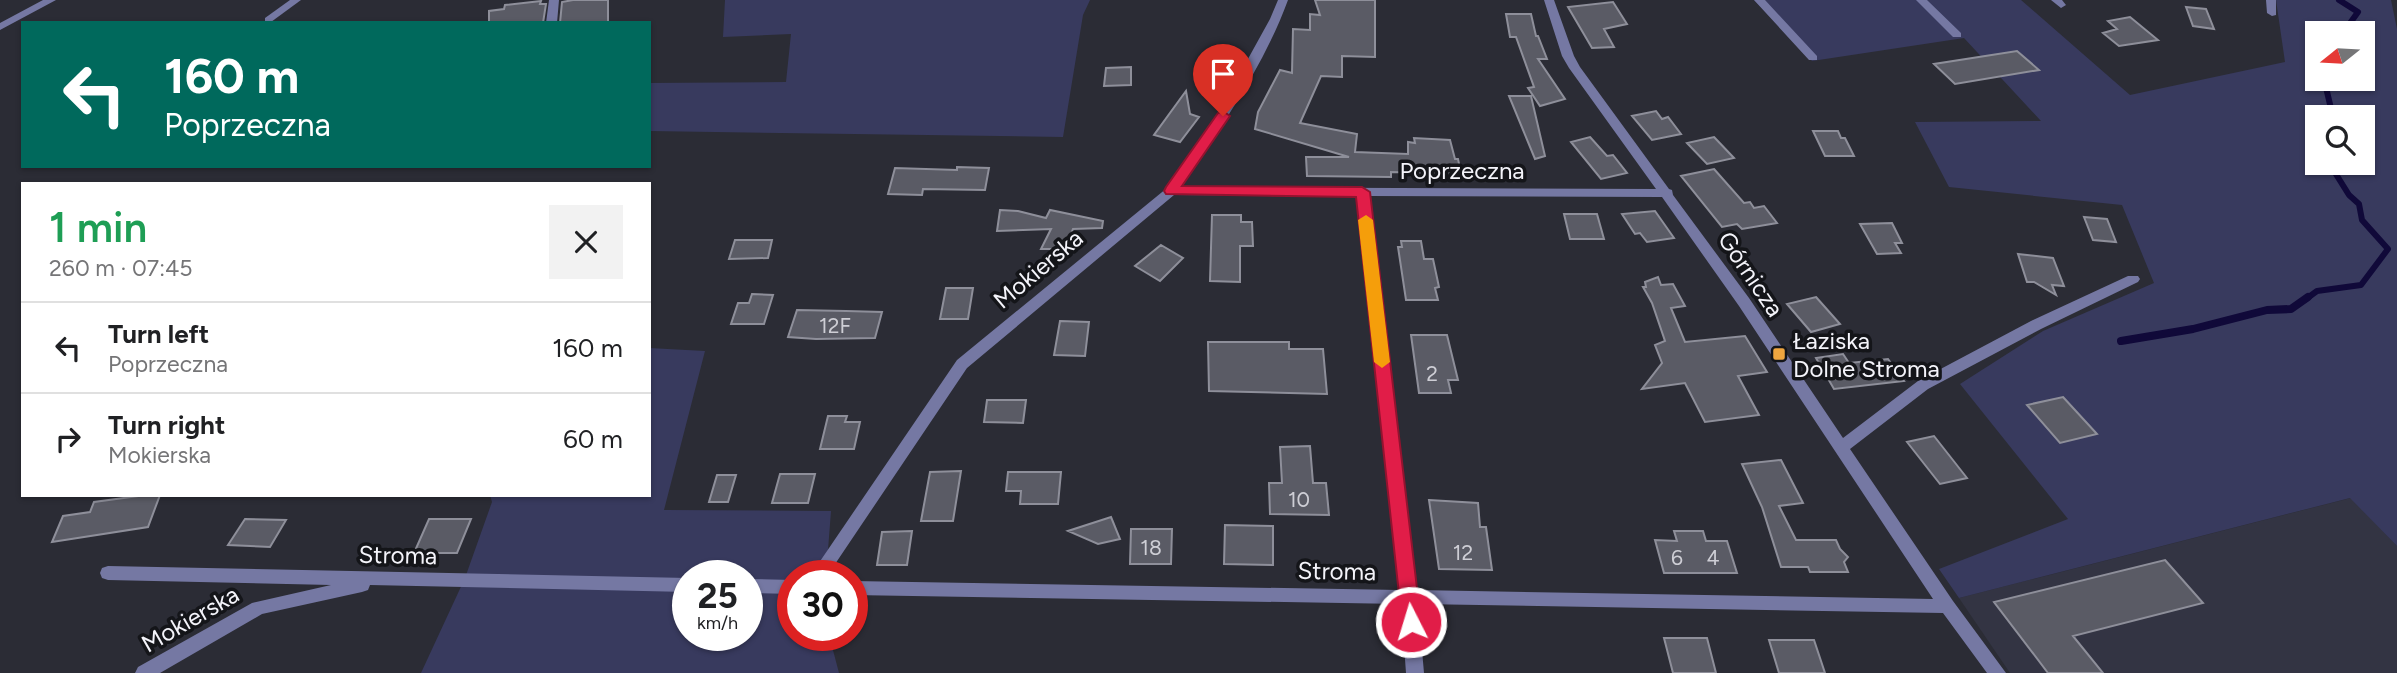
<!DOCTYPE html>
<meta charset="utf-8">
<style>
body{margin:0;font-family:Figtree,sans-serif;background:#f2f2f2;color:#202124;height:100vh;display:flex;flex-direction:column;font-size:26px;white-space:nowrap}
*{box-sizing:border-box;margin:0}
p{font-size:23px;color:#757577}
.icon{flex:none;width:38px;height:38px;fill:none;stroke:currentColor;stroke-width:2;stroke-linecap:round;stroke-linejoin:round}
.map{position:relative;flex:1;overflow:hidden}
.details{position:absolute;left:21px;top:182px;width:630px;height:315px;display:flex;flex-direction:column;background:#fff;border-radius:0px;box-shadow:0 2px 5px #0004}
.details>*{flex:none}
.hud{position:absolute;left:21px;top:21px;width:630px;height:147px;border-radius:0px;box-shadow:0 2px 5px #0004;background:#00695c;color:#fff;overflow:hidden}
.needle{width:46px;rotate:252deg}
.tools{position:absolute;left:2305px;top:21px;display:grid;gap:14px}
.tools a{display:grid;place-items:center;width:70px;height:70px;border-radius:0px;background:#fff;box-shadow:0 2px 5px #0004;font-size:35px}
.speed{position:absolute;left:672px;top:560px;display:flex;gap:14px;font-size:35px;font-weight:700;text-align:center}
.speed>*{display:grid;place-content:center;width:91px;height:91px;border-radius:50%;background:#fff;box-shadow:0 2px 5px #0004;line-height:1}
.speed small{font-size:18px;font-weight:400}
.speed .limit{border:10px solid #d22;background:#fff;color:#111}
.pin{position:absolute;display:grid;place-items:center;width:60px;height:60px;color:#fff;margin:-72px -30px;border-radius:50% 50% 50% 0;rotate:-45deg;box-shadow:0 0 7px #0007}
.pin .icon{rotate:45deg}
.me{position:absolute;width:77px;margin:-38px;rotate:355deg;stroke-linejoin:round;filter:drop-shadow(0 0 5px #0008)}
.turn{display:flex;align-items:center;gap:24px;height:147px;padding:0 28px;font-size:32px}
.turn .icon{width:91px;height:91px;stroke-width:2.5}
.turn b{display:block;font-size:49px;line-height:60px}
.round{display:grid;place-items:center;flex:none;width:74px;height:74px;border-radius:0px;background:#f2f2f2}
.summary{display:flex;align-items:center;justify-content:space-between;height:119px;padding:0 28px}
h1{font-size:42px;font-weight:600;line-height:52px;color:#1e9e55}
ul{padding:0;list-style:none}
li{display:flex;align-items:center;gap:21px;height:91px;padding:0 28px;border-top:2px solid #e0e0e0}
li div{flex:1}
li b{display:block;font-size:26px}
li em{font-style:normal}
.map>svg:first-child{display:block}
</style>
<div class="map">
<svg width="2397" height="673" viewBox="0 0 2397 673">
<rect width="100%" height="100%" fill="#2b2c35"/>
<path fill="#333443" d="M2351 498 2397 546V673H2010L1959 598Z"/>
<path fill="#383a5e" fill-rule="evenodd" d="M725 0H1090L1083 15 1063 137 649 131V83L786 82 791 34 723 37Z
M1754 0H2021L2130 95 2285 62 2276 0H2391L2397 29V546L2350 498 1959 598 1939 569 2068 519 1960 384 2043 331 2154 283 2122 205 1949 187 1915 122 2041 121 1964 38 1812 61ZM2317 33H2362V79H2317ZM2317 117H2362V163H2317Z
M649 348 705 351 664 510 831 511 826 576H793V635H829L839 673H421L465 578 492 502 490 495H649ZM688 576H747V635H688Z"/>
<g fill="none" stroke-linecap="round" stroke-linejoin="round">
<path stroke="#100939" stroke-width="6" d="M2339 0 2358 12 2343 33
M2324 79 2333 117
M2306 299 2317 291 2361 285 2388 249 2362 220 2359 204 2349 195 2329 163"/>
<path stroke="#100939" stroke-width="8" d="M2121 341 2193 329 2267 310 2291 309 2308 297"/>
</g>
<path fill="#5a5b65" stroke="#8e8f9a" stroke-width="2" d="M573 0H608V23H560L562 2Z
M1315 0H1375V57L1342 56V77L1321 76 1300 123 1357 134 1355 152 1408 154V142L1415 143 1414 138 1450 140 1455 159H1458L1462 178 1430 177V173L1391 172V177L1307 176 1306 157H1349L1255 129 1258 112 1280 70 1292 73 1293 29 1310 30V14L1320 15Z
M541 1 540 4H546L543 23H489V11L504 9 505 5Z
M1613 2 1627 24 1604 29 1614 47 1592 48 1568 7Z
M2186 7 2206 9 2214 29 2193 26Z
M1506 14H1531L1536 36H1538L1547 59H1538L1565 99 1540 106 1528 88 1534 87 1516 37H1510Z
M2130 17 2158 40 2119 46 2103 33 2117 29 2108 21Z
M2017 51 2039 70 1955 84 1934 64Z
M1131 67V85L1104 86 1106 68Z
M1186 91 1190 114 1199 117 1180 142 1154 135Z
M1509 96H1531L1545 156 1535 159Z
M1656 111 1662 119 1668 117 1681 134 1652 140 1632 116Z
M1813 131H1838L1841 138H1845L1854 156H1825Z
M1590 137 1607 156 1613 155 1627 173 1601 179 1571 142Z
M1714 137 1734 158 1707 164 1687 143Z
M957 167 989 168 985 190 923 189 922 195 888 194 895 168 957 170Z
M1714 169 1744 203 1750 202 1754 208 1764 206 1777 223 1742 229 1737 224 1722 227 1681 176Z
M1000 210 1018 211 1046 218 1050 210 1103 221 1102 228 1073 229 1065 249H1041L1051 229 997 231Z
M1655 211 1674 238 1647 242 1640 233 1635 234 1622 214Z
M1564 214H1597L1604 239H1570Z
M1212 215H1241V222H1252L1253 246H1240V282L1210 281Z
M2084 217 2107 219 2116 242 2093 240Z
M1892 223 1902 243H1895L1901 253 1877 254 1860 224Z
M735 240H772L768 258 729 259Z
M1401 241H1421L1424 259H1433L1439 287 1435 288 1438 300H1406L1398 247H1402Z
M1161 245 1183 258 1160 281 1135 266Z
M2018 254 2053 258 2064 286 2052 285 2056 295 2034 282H2027Z
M1658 277 1661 285 1673 284 1685 306 1671 308 1685 342 1745 336 1767 372 1738 376 1759 415 1705 422 1685 383 1642 389 1662 363 1655 345 1665 341 1652 303 1643 287H1646L1645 282Z
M946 288H973L968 319H940Z
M752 294 773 295 764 324H731L738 303H749Z
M1816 297 1840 324 1811 332 1787 304Z
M797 310 846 311 882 312 875 338 816 339 788 337Z
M1060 321 1089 322 1085 356 1054 355Z
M1411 335H1447L1458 380H1448L1451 393H1419Z
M1208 342H1289V349H1323L1327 394 1209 391Z
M1843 354 1849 363 1888 359 1904 381 1834 389 1816 358Z
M2063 397 2097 434 2060 443 2027 405Z
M987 400H1026L1023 423 984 422Z
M828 416H847L845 422H860L854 449H820Z
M1934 436 1967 478 1940 484 1907 442Z
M1310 446 1313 483H1326L1329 515 1270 514 1269 483H1282L1280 447Z
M1781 460 1803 503 1779 506 1796 540H1836L1840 549 1848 557 1844 562 1848 572H1810L1808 567H1781L1762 507 1742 464Z
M961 471 953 521H921L930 472Z
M1008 472H1061L1058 504H1020L1021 491H1006Z
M780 474H815L808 503H772Z
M717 475H736L728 502H709Z
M146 495H160L148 527 52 542 63 516 90 512 94 502Z
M1429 500 1478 503 1480 527H1486L1492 570 1439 569Z
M1111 517 1120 539 1098 544 1068 531Z
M245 519 286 520 270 547 228 545Z
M429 519H471L457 553H414Z
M1225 525 1273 526V565L1224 564Z
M1131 529H1172L1171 564H1130Z
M912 531 907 565H877L882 532Z
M1674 531H1703L1706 541H1727L1737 573H1664L1655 540 1677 541Z
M2165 560 2203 603 2073 636 2103 673H2048L1994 602Z
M1664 638H1707L1716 673H1673Z
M1769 640H1814L1825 673H1779Z"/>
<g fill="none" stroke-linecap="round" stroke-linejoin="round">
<path fill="#7578a3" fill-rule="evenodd" d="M290 0H301L271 22H265V18Z"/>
<path fill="#7578a3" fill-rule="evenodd" d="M43 0H56L0 30V23Z
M549 0H559L557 23H546Z
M1278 0H1288C1264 66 1220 129 1180 187L1656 189 1569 68 1562 56 1544 0H1554L1574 56 1580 67 1669 189 1672 190 1673 195 1749 298 1843 438 1918 381 2031 321 2128 276H2138L2140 279 2138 282 2041 329 1928 389 1850 449 1953 601 2006 673H1987L1943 613 1418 604 1424 673H1406L1401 604 852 595V581L1400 590 1356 196 1174 195 967 368 827 576H810L957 360 1167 188 1217 115 1270 19ZM1369 196 1662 197 1739 306 1933 599 1416 590Z
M1754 0H1765L1817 56V60H1809Z
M1916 0H1927L1961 33V37H1953Z
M2051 0H2062L2066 5 2061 8Z
M2266 0H2276V15L2272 16 2267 13Z
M108 566 688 578V592L370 585 368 590 362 592 262 614 160 673H135L138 667 252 603 331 585 108 580 102 578 100 573 102 568Z
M747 579 793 580V594L747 593Z"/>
</g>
<path fill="#e11d48" stroke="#92132f" stroke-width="2" d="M1223 111 1230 116 1182 186 1362 187 1370 192 1421 622 1418 628 1411 631 1404 628 1402 622 1356 197 1166 194 1164 191 1166 187 1218 113Z"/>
<path fill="#f59e0b" d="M1366 215 1373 220 1390 362 1382 368 1374 362 1358 220Z"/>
<rect fill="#f0a63f" stroke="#141519" stroke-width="2.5" x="1772" y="347" width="14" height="14" rx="3.5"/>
<g text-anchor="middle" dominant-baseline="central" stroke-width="7" stroke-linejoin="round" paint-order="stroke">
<g font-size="21" fill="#ceced5">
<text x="835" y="325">12F</text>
<text x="1432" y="373">2</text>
<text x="1299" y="499">10</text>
<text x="1151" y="547">18</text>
<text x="1463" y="552">12</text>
<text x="1677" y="557">6</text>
<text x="1713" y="557">4</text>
</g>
<g font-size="24" fill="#f4f4fa" stroke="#141519">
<text x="1462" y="170">Poprzeczna</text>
<text transform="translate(1038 269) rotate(-40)">Mokierska</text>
<text transform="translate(1751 274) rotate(56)">Górnicza</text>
<text transform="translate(398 555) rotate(1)">Stroma</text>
<text transform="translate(1337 571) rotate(1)">Stroma</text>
<text transform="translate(190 619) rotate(-30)">Mokierska</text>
</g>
<g font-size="24" fill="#f4f4fa" stroke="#141519" text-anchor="start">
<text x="1793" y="340">Łaziska<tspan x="1793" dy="28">Dolne Stroma</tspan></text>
</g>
</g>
</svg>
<div class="tools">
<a><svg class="needle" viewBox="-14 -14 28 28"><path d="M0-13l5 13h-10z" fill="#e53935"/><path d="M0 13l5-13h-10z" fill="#757577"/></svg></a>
<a><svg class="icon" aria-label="search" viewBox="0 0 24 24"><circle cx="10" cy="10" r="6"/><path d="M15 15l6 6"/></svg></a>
</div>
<div class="speed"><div>25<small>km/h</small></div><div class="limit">30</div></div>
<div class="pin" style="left:1223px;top:116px;background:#d93025"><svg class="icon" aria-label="arrive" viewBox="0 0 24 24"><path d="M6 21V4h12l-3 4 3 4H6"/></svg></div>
<svg class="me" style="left:1411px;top:622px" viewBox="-20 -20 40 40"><circle r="17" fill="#e11d48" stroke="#fff" stroke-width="3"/><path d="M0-11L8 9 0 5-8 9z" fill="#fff"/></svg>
<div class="hud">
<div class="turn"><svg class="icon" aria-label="left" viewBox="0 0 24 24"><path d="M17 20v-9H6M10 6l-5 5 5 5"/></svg><div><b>160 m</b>Poprzeczna</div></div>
</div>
<section class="details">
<div class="summary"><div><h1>1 min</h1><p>260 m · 07:45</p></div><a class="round"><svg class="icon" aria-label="close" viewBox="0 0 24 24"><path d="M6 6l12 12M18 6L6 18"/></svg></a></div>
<ul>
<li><svg class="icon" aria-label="left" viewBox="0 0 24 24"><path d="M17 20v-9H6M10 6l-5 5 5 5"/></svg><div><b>Turn left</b><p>Poprzeczna</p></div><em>160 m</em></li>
<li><svg class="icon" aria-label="right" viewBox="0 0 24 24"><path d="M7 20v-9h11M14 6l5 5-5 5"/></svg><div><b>Turn right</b><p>Mokierska</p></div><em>60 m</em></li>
</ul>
</section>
</div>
